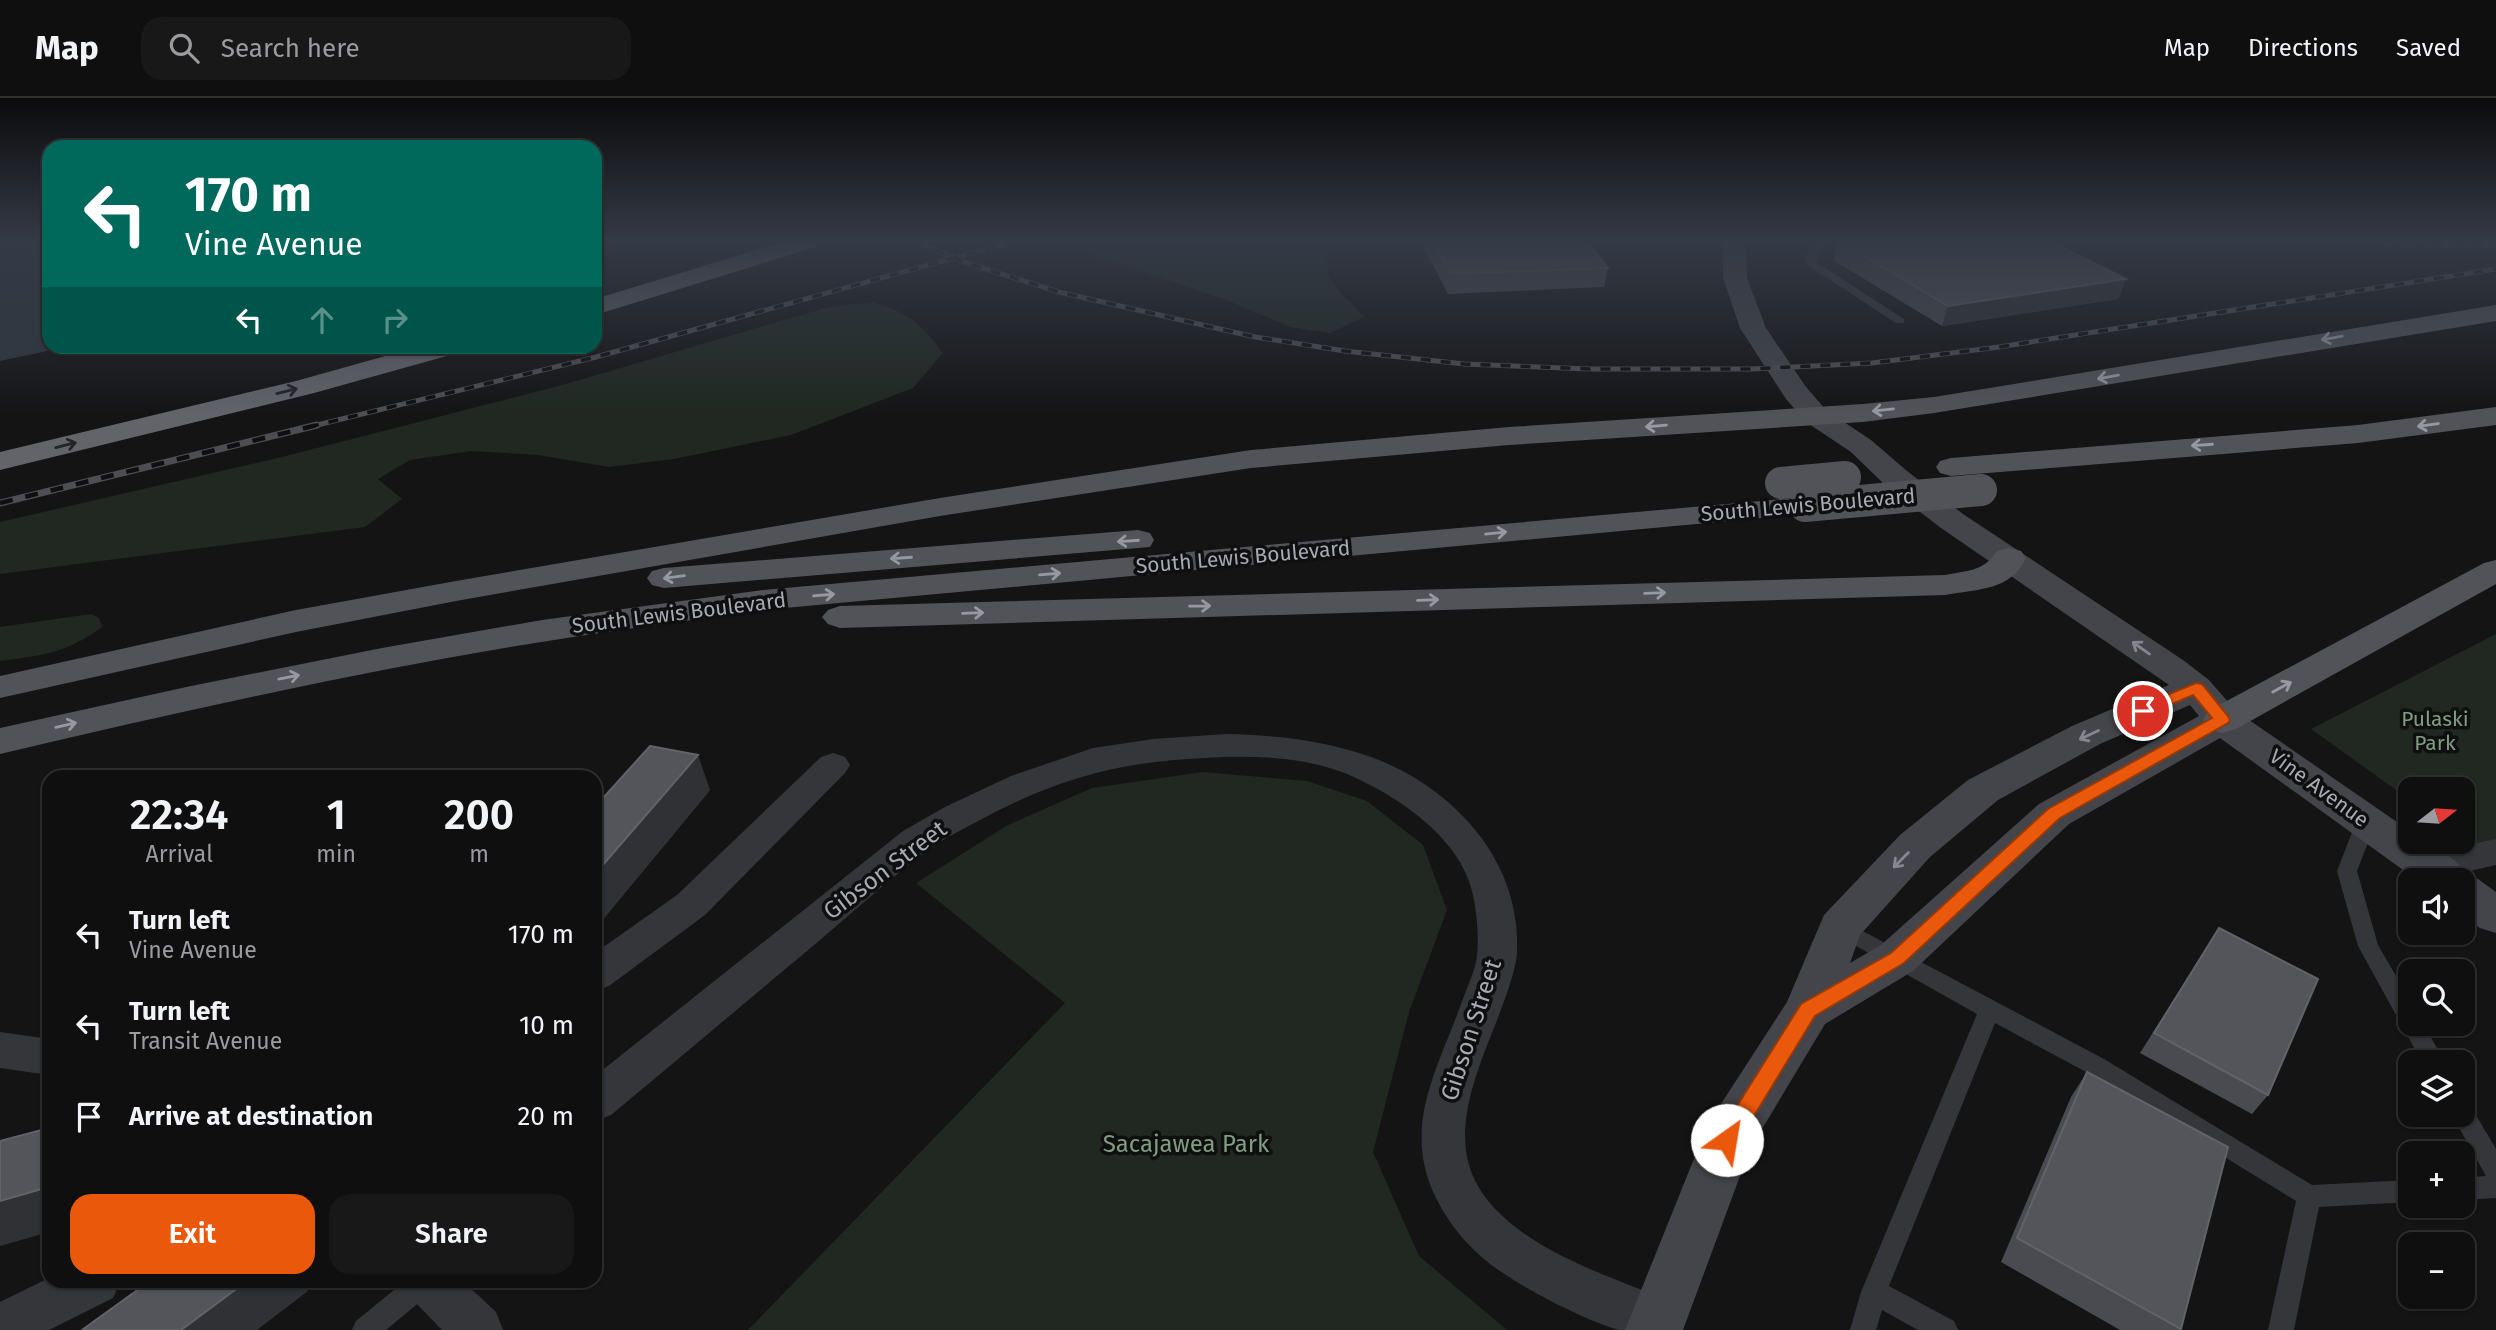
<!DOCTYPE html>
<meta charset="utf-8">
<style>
body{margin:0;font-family:"Fira Sans",sans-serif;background:#181819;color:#f1f3f6;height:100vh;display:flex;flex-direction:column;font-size:26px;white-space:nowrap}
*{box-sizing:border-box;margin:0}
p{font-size:23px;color:#9b9c9f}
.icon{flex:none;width:38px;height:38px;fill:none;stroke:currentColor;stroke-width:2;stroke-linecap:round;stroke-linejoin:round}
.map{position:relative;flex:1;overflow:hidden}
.panel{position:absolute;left:42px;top:672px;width:560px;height:518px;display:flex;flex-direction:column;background:#0f0f10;border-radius:21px;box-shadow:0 2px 5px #0004,0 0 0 2px #2f2f30}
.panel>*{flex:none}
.hud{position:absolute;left:42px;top:42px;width:560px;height:214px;border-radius:21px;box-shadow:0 2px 5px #0004,0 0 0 2px #2f2f30;background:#00695c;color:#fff;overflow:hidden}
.needle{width:46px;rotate:73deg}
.controls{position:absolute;left:2398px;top:679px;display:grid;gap:14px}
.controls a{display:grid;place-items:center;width:77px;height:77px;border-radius:14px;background:#0f0f10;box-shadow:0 2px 5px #0004,0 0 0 2px #2f2f30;font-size:35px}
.pin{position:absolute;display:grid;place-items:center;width:60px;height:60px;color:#fff;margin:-30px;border:4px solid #fff;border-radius:50%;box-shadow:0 2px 7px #0007}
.me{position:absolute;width:77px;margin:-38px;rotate:32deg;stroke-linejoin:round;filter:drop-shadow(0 0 5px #0008)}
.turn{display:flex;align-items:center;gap:24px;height:147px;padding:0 28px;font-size:32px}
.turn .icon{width:91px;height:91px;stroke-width:2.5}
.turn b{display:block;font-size:49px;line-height:60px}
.lanes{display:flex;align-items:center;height:66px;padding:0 28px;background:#0003;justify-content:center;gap:35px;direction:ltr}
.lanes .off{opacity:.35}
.eta{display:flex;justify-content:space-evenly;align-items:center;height:119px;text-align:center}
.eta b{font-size:42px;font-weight:600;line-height:49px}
.button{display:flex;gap:14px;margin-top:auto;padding:14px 28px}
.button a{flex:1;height:80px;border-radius:21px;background:#ea580c;color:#fff;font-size:28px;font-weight:600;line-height:80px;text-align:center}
.button a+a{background:#181819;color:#f1f3f6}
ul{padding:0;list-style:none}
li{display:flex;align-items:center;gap:21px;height:91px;padding:0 28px}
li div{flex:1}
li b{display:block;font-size:26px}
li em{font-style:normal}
header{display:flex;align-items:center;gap:42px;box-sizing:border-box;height:98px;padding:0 35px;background:#0f0f10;border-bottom:2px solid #2f2f30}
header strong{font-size:33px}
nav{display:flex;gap:38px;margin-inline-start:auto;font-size:24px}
.search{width:490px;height:63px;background:#181819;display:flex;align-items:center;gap:18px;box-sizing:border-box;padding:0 24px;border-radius:21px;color:#9b9c9f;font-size:26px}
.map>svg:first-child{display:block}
</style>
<header>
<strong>Map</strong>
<div class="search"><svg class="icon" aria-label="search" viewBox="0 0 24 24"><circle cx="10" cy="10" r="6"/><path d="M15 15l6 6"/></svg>Search here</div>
<nav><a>Map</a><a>Directions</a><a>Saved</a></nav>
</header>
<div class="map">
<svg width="2496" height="1232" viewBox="0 0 2496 1232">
<rect width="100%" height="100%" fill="#141415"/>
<path fill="#202821" d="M1067 144H1327C1323 187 1338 190 1364 219L1330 235 1290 229 1229 203 1061 147Z
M872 204C909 215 920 224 943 255L913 290 791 337 674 361 609 369 538 357 471 353 410 362 378 381 402 401 365 429 0 476V424L278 360 566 286 829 209Z
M91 516 99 520 102 529C65 556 43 557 0 563V529Z
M2496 536V764L2462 740V691H2410V702L2311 631Z
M1203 674 1307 683 1367 703 1423 747 1447 812 1409 914 1373 1054 1419 1158 1507 1232H748L1065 905 916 785 1008 727 1092 690Z"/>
<path fill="#2e363d" d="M0 144H49V248L66 249 0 263Z"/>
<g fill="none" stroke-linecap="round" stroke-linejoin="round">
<path fill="#35363a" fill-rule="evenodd" d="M1817 144H1829L1819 153 1816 164 1904 221V225H1896L1807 167 1805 160 1810 149Z
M2366 717 2373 719 2376 724 2357 773 2378 847 2410 902V926H2423L2445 964H2422L2358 848 2337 773 2356 724 2359 719Z
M1840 821 2104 961 2312 1087 2410 1082V1104L2319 1109 2294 1232H2268L2296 1103 2088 975 1995 925 1889 1188 1954 1223 1958 1232H1918L1882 1212 1876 1232H1850L1861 1194 1977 916 1833 835 1830 829 1833 823Z
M2462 1004 2470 1007 2496 1051V1100L2462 1102V1080L2486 1078 2452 1017H2462Z
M405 1183H438L434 1192 386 1232H352L356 1223Z"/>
<path fill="#35363a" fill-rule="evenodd" d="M1225 636C1275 637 1323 642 1371 659 1443 685 1508 748 1516 826 1517 838 1518 852 1516 863 1503 929 1444 1011 1473 1078 1503 1147 1610 1178 1675 1205L1682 1222 1678 1232C1660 1232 1638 1232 1620 1232 1591 1225 1535 1196 1509 1179 1477 1159 1454 1135 1437 1102 1399 1028 1440 968 1464 898 1469 885 1475 872 1477 859 1479 838 1477 813 1472 793 1460 742 1403 702 1358 681 1311 658 1255 657 1204 660 1120 664 1059 680 984 720 965 730 944 740 927 753 885 784 847 820 807 853 741 908 676 963 611 1017L595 1023V978L903 733 945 709 1011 678 1093 650 1153 641Z
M833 655 845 659 850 667 845 675 705 817 609 888 595 893V855L677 797 821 659Z
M2496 741V767L2430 782 2417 778 2411 768 2417 758Z
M0 934 49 941V977L0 970Z
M49 1180V1183H121L113 1200 49 1232H0V1204Z
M403 1183H463L496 1214 503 1232H442L411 1200Z"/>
<path fill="#43454a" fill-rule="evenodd" d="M1723 144H1745L1747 180 1766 230 1806 289 1826 312 1871 342 1907 373 1963 416 2183 562 2209 582 2236 613 2410 733V744C2430 744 2458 760 2468 778L2478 781 2496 794V835L2480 830 2462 817V782H2417L2220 640 2069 726 1913 873 1825 926 1750 1051 1683 1232H1625L1708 1026 1787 904 1824 817 1900 737 1968 682 2072 628 2169 587 1941 430 1885 387 1851 354 1806 324 1786 301 1740 230 1723 180ZM2190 607 2199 618 2039 706 1881 847 1850 865 1860 837 1930 759 1998 702 2100 646Z"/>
<path fill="#515358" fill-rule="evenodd" d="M2496 207V223L1934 315 1863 324 1509 347 1251 370 940 418 456 503 296 534 0 600V578L296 512 456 483 940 400 1251 352 1509 329 1863 306 1934 299Z
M2496 309V327L2358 345 1951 378 1940 375 1936 369 1940 363 1951 360 2358 327Z
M1805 399 1816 401 1821 408 1816 415 763 512C679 524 594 535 510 549 339 578 169 616 0 656V630L191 588 382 550 542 522 763 492Z
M1138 432 1150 435 1154 442 1150 449 664 490 652 487 647 480 652 473 664 470Z
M2009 450 2021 453 2026 460C2011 493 1977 491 1945 497L840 530 828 526 822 519 828 512 840 508 1945 477C1969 472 1983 474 1997 453Z
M2496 462V486L2236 631 2222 635 2208 631 2203 622 2208 613 2484 465Z"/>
<path fill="#62646a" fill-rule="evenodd" d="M783 144H819L816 149 595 217V201Z
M421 248H465L461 254 314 295 0 372V354L296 283Z"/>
<defs>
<path id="rail-far1" d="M916 144 970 166 1059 194 1255 239 1345 253 1464 266 1590 271H1752L1872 265 1999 249 2496 171
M2374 146 2496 148
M309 329 596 259 1011 144"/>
<path id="rail" d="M0 405 317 327"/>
</defs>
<use href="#rail-far1" stroke="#4c4e53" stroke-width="5"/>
<use href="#rail" stroke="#4c4e53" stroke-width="7"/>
<use href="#rail-far1" stroke="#0f0f10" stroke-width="3.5" stroke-dasharray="10" stroke-linecap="butt"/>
<use href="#rail" stroke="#0f0f10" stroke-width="4.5" stroke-dasharray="13" stroke-linecap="butt"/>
<path stroke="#515358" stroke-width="32" d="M1781 385 1845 379
M1805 408 1981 392"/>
</g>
<path fill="#4a4b50" d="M1421 144H1588L1608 170 1604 189 1448 196Z
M1838 144H2052L2126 181 2118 201 1942 228 1833 162Z
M710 692 604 820 595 818V709Z
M2219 830 2268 997 2252 1016 2140 955Z
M2087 974 2181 1231 2180 1232H2120L2001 1164 2071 999Z"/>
<path fill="#303134" d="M2126 181 2118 201 1942 228 1948 208Z
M698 657 710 692 604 820 595 801V776Z
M49 1089V1134L0 1148V1103Z
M247 1183H300L308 1193 257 1232H181Z"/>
<path fill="#54555a" stroke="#616368" stroke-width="2" d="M1433 144H1588L1608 170 1450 176Z
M1841 144H2052L2126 181 1948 208Z
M650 648 698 657 595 776V709Z
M2219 830 2318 881 2268 997 2154 935Z
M2087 974 2228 1049 2181 1231 2017 1140Z
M49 1030V1089L0 1103V1043Z
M150 1183H247L181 1232H82Z"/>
<defs><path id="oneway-shaft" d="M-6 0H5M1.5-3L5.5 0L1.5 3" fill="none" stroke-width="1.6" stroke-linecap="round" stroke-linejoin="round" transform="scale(1.75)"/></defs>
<g stroke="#9699a2">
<use href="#oneway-shaft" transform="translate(2332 240) rotate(170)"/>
<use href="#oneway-shaft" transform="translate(2108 279) rotate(170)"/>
<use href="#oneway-shaft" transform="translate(1883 312) rotate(174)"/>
<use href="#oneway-shaft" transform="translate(2428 327) rotate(172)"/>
<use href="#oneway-shaft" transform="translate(1656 328) rotate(175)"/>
<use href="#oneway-shaft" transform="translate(2202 347) rotate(176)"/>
<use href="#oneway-shaft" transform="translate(1496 435) rotate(-6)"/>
<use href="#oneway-shaft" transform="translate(1128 443) rotate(176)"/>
<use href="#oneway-shaft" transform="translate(901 460) rotate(176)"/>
<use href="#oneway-shaft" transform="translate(1050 476) rotate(-5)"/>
<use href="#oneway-shaft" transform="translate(674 479) rotate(173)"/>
<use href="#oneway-shaft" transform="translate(1655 495) rotate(-2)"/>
<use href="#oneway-shaft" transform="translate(824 497) rotate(-5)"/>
<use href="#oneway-shaft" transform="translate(1428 502) rotate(-2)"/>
<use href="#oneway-shaft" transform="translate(1200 508) rotate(-1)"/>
<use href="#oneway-shaft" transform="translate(973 515) rotate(-2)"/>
<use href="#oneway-shaft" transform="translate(289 579) rotate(-11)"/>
<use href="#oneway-shaft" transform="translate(2282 589) rotate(-29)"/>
<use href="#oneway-shaft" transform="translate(66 627) rotate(-13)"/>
</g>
<g stroke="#242426">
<use href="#oneway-shaft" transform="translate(287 293) rotate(-14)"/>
<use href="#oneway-shaft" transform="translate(66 347) rotate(-14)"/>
</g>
<g stroke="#84878f">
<use href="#oneway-shaft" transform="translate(2141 550) rotate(-145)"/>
<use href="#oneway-shaft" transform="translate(2089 637) rotate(155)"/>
<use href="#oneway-shaft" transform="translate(1901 762) rotate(135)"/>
</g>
<linearGradient id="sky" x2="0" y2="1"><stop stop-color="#0b0b0c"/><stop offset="0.45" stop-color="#343a46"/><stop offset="1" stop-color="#343a46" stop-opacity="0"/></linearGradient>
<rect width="2496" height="317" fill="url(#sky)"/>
<path fill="#ea580c" stroke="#983908" stroke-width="2" d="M2196 585 2202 586 2228 618 2230 622 2228 625 2060 720 1904 865 1815 918 1735 1049 1727 1052 1720 1049 1717 1042 1720 1035 1801 906 1891 855 2048 711 2212 620 2193 597 2149 616 2143 618 2135 613 2138 609Z"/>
<g text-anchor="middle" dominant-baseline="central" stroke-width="7" stroke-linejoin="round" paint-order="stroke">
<g font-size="21" fill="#a7aab4" stroke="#0f0f10">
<text transform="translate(1808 407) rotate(-5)">South Lewis Boulevard</text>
<text transform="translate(1243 459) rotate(-5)">South Lewis Boulevard</text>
<text transform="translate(679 515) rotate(-7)">South Lewis Boulevard</text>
<text transform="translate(2319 690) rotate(36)">Vine Avenue</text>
</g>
<g font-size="21" fill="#809d82" stroke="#0f0f10">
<text x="2435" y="621">Pulaski<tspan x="2435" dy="24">Park</tspan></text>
</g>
<g font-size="24" fill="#a7aab4" stroke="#0f0f10">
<text transform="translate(885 772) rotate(-37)">Gibson Street</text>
<text transform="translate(1471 932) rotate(-72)">Gibson Street</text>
</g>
<g font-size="24" fill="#809d82" stroke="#0f0f10">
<text x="1186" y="1046">Sacajawea Park</text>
</g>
</g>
</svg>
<div class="controls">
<a><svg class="needle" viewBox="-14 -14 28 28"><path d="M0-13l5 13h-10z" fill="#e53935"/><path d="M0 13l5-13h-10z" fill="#9b9c9f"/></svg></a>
<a><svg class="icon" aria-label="sound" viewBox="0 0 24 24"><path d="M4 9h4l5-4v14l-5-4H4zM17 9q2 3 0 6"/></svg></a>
<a><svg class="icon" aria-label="search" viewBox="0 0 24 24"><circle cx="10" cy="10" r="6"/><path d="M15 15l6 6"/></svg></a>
<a><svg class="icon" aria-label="layers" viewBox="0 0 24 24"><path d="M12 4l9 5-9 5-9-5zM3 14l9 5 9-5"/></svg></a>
<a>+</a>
<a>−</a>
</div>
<div class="pin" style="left:2143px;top:613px;background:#d93025"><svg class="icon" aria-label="arrive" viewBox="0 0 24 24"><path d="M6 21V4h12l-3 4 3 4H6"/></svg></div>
<svg class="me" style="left:1727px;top:1042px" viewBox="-20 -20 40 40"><circle r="19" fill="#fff"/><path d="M0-13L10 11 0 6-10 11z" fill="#ea580c"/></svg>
<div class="hud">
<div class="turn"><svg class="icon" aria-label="left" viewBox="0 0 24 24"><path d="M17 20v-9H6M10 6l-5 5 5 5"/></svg><div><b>170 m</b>Vine Avenue</div></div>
<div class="lanes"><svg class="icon" aria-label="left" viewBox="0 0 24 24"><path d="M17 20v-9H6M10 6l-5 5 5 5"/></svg><svg class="icon off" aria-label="ahead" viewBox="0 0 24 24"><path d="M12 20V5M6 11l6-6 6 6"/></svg><svg class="icon off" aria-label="right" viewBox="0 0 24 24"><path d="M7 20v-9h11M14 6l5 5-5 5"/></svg></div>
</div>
<section class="panel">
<div class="eta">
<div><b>22:34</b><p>Arrival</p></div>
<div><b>1</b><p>min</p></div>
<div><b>200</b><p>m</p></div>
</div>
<ul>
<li><svg class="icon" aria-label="left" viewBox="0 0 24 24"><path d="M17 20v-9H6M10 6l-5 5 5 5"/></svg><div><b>Turn left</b><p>Vine Avenue</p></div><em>170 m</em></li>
<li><svg class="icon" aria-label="left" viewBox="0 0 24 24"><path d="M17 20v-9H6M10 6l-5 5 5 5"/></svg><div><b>Turn left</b><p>Transit Avenue</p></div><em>10 m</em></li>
<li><svg class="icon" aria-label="arrive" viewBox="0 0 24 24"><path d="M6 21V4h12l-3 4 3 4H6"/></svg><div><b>Arrive at destination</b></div><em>20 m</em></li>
</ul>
<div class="button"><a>Exit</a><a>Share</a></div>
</section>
</div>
